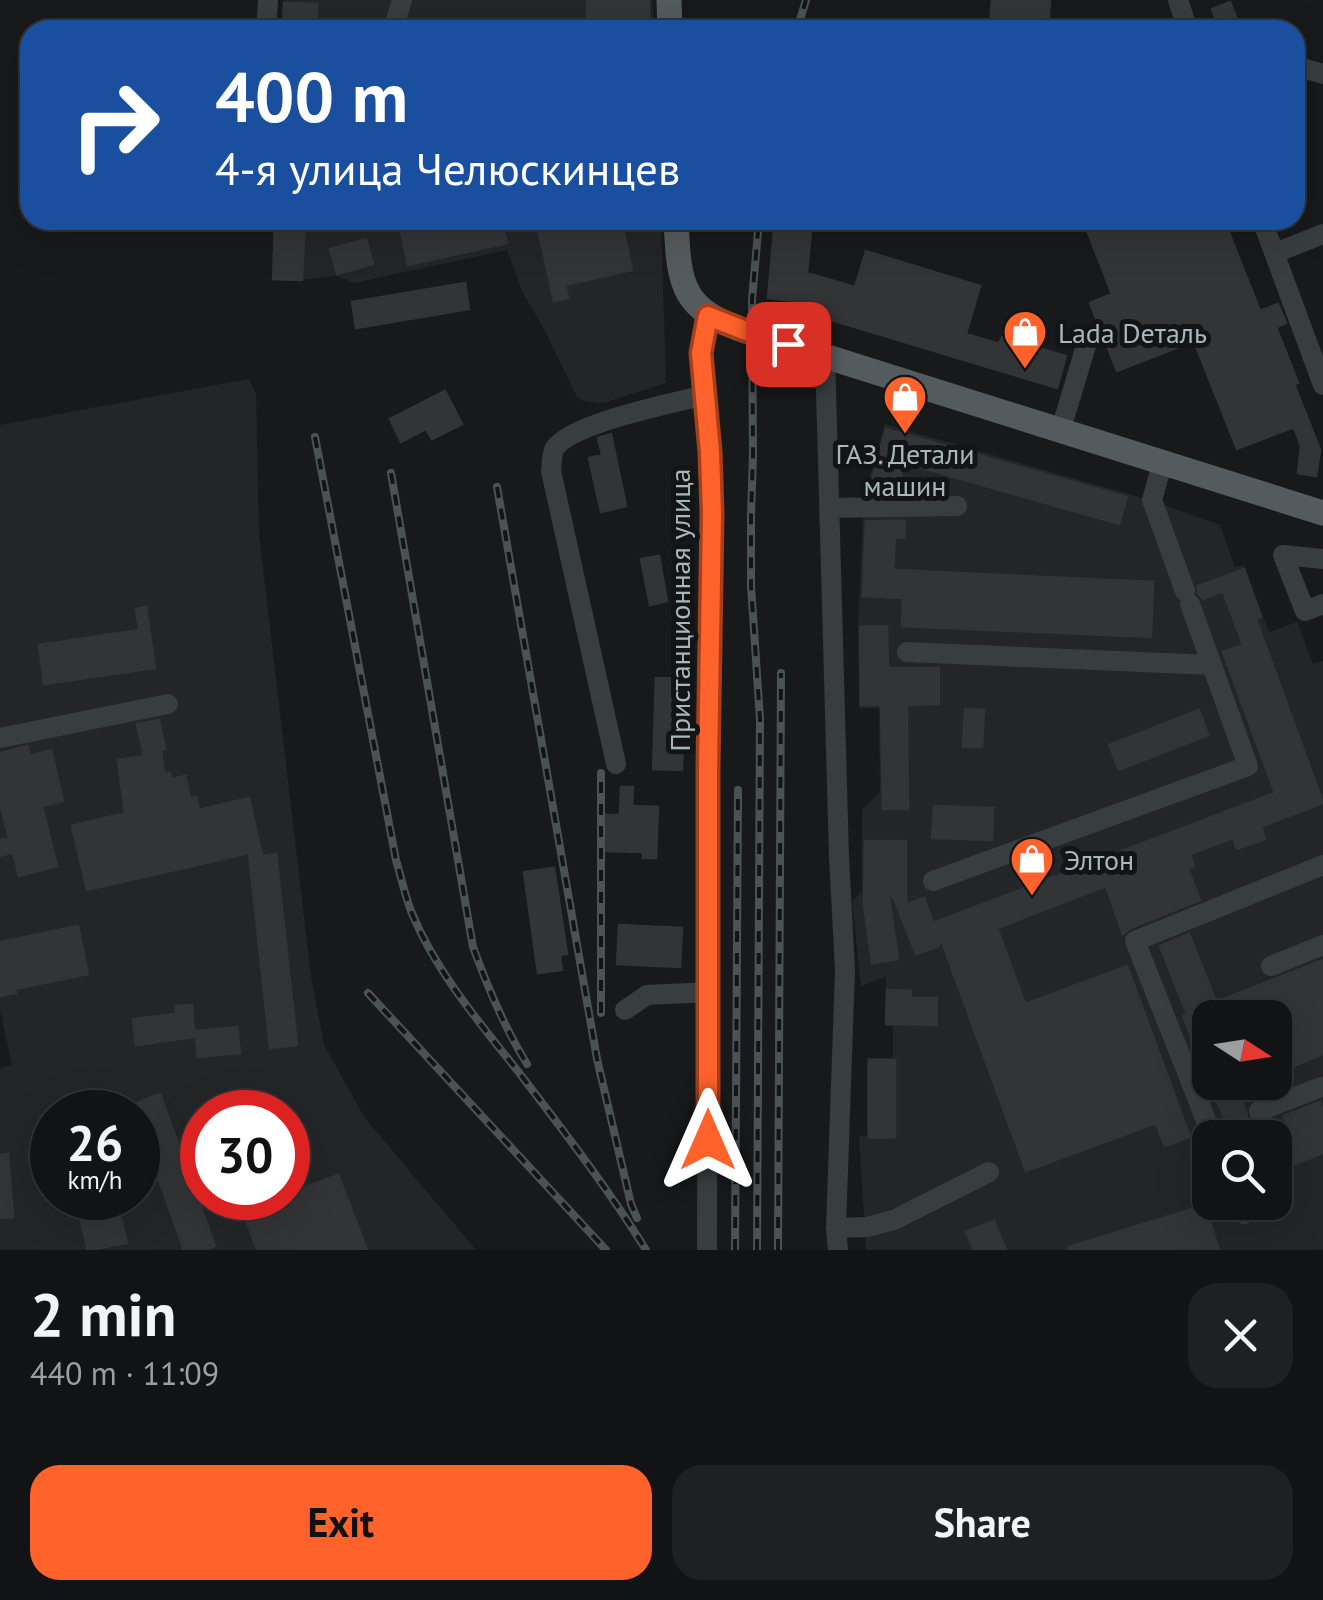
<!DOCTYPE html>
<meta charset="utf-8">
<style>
body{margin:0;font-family:"PT Sans",sans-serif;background:#1f2022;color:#f1f3f6;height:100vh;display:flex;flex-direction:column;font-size:38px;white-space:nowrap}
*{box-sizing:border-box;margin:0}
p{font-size:32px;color:#9c9ea0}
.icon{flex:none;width:55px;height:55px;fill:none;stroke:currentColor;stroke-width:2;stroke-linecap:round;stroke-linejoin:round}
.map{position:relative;height:1250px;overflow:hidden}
.details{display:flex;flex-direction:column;background:#121314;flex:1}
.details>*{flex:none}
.hud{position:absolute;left:20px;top:20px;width:1285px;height:210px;border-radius:30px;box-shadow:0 10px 40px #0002,0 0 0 2px #313234;background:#1a4fa0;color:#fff;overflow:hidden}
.needle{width:65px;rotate:102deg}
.controls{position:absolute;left:1192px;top:1000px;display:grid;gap:20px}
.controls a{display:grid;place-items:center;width:100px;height:100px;border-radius:20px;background:#121314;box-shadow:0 10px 40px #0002,0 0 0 2px #313234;font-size:50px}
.speed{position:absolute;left:30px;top:1090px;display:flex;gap:20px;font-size:50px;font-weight:700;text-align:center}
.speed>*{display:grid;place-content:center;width:130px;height:130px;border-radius:50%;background:#121314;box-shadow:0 10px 40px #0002,0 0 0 2px #313234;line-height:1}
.speed small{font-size:25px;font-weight:400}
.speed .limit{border:15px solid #d22;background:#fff;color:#111}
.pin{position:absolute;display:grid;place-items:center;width:85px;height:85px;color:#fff;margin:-42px;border-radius:20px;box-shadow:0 5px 15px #0006}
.me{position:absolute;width:110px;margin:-55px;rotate:0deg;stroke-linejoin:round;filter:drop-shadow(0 0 8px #0008)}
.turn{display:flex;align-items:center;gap:35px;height:210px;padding:0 30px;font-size:45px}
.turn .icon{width:130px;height:130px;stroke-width:2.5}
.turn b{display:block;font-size:70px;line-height:85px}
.round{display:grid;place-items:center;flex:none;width:105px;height:105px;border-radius:30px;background:#1f2022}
.summary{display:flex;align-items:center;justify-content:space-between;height:170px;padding:0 30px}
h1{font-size:60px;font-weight:700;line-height:75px}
.primary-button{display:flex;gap:20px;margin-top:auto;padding:20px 30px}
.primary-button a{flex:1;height:115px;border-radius:30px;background:#ff622b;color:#111;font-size:40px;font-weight:700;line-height:115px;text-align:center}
.primary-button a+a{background:#1f2022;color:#f1f3f6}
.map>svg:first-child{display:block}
</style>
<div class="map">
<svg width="1323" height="1250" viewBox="0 0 1323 1250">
<rect width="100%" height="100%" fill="#18191a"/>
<path fill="#242527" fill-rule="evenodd" d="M284 0H652L654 30H283Z
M275 220H661L666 383 603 403 583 401 577 397 544 329 523 293 507 250 354 283 337 276 302 280 273 279Z
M249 379 256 394 259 534 311 976 324 1045 365 1118 476 1250H0V1068L12 1065 0 1010V425ZM52 1112H138V1198H52ZM202 1112H288V1198H202Z
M885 424 1146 499 1220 525 1235 567 1244 565 1269 632 1297 622 1313 664 1323 661V1250H866L859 1136 867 1135V1058H893V1026L885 1025 886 977 861 986 852 901 862 891V810L880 792 879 708H859L858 627 863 514 866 490ZM1210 1018H1275V1082H1210ZM1210 1138H1275V1202H1210Z"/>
<path fill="#333436" stroke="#323437" stroke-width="2.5" d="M587 0H649V30H587Z
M992 0H1050L1048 30H1019V26H1009V22L990 21Z
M1230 2 1241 30H1220L1212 9Z
M284 3 317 4 316 30H283Z
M275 220H305L302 280 273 279Z
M471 220H501L507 243 408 265 401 232 423 227 425 234 472 223Z
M536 220H621L632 270 565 285 568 298 554 301Z
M775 220H812L807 273 855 287 866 251 980 286 966 334 999 344 1002 337 1066 356 1057 388 802 311 803 302 768 298Z
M1113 220H1224L1260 311 1278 304 1286 323 1276 327 1298 383 1294 384 1320 450 1316 476 1298 473 1301 446 1294 427 1237 449 1194 341 1117 371 1090 303 1112 294 1087 230Z
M366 239 373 264 337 274 330 249Z
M465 283 469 309 356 328 352 302Z
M445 391 462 424 432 439 426 429 401 442 390 419Z
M886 429 1127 497 1119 524 905 463 896 493H878L869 491Z
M611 434 626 506 601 512 589 458 602 455 598 438Z
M866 521H905L904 538 895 537 893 570 1153 582 1151 637 902 626 903 598 863 596Z
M659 556 667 601 650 605 641 559Z
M1244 569 1261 617 1256 619 1323 803 1261 827 1265 839 1237 849 1233 838 1190 854 1194 866 1188 869 1200 900 1130 928 1123 934 1106 886 997 928 1025 1004 1127 966 1190 1137 1165 1146 1156 1123 1026 1171 939 934V946L916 954 893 896 889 897 898 959 872 963 864 905 865 841H906V905L924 898 933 923 1275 793 1223 652 1243 645 1223 591 1203 599 1198 593V586Z
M146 607 155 668 44 684 39 645 139 630 136 609Z
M887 626 888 668H939V704L907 705 908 809H883L881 705H861L860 627Z
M656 678 685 679 682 770 653 769Z
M965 709 984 710 982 747H963Z
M1199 710 1208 735 1119 770 1109 745Z
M159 720 165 749 161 750 164 774 170 773 171 779 185 776 190 798 196 797 199 810 249 798 262 856 276 854 297 1045 270 1048 249 853 87 890 72 826 125 813 118 760 144 756 137 724Z
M27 746 30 756 51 750 63 801 42 806 57 866 19 876 13 852 0 856V840L9 838 0 803V753Z
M621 787H633L632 806 658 807 656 858H643V852L604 851 606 815H620Z
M934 806 993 808 992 840 932 838Z
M554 868 567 954 560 955 562 970 538 973 524 872Z
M619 925 682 928 680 967 617 964Z
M78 926 88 974 15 989 16 993 0 996V942Z
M1189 934 1216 1002 1323 960V1054L1275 1074V1018H1210V1082H1234L1246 1111 1247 1117 1228 1125 1215 1097 1183 1016 1187 1014 1160 946Z
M887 990 911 991 910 998H937V1025L886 1024Z
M192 1005 194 1037 136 1045 133 1019 176 1014V1006Z
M237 1027 240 1053 198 1057 195 1031Z
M869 1060H895V1137L869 1138Z
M160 1094 215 1246 204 1250H184L138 1121V1112H134L132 1105Z
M1320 1102 1323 1110V1153L1275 1172V1137L1290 1131 1284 1116Z
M8 1154 13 1217 0 1218V1155Z
M338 1175 367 1250H257L243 1211 279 1198H300L297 1190Z
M75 1198H116L127 1243 88 1250Z
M1205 1205 1219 1250H1069V1247Z
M994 1221 1006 1250H974L966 1232Z"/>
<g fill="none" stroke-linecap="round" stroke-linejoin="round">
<path stroke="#383d40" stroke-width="20" d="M1178 0 1188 30
M266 30 268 0
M393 30 402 0
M1295 66 1323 74
M1262 220 1323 385
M1275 253 1323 234
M825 355 839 857 845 970 836 1228 838 1250
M1061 429 1088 339
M1163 461 1152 500 1185 591
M829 508 957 506
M1323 559 1283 555 1305 611 1323 604
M907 652 1212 665
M0 738 168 704
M616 764 551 471C552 464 551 455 555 448 571 423 674 403 705 395
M933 881 1248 766 1190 604
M1271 966 1323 945
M625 1010 647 995 709 992
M1213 1138 1135 941 1323 865
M1233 1138 1264 1125 1259 1111 1321 1087
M1239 1202 1244 1214
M836 1228 867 1227 894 1220 989 1172
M707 1250 708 768 712 513 710 451 701 353 708 315"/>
<path stroke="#545b5f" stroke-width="25" d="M669 0 670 30
M676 220C679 289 682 310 751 333L1323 513"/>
<defs>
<path id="rail" d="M797 30 806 0
M315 437 396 860C401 877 405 895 411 911 435 970 478 1021 517 1070 562 1129 607 1187 646 1250
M391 473 473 947C488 988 504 1027 527 1064
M497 487 597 1059 631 1204 637 1218
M368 993 606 1250
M601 1013V773
M735 1250 738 790
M757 1250 760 719 751 586V515L753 455 752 300 759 220
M778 1250 781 673"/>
</defs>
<use href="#rail" stroke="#4b5255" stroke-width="8"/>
<use href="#rail" stroke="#131415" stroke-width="4" stroke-dasharray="11" stroke-linecap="butt"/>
</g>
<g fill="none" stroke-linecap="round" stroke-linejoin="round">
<defs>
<path id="route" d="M708 1140V768L712 513 710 452 701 353 708 316 746 331 788 344"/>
</defs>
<use href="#route" stroke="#a6401c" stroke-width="25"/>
<use href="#route" stroke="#ff622b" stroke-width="18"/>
</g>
<defs>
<symbol id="shop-pin" viewBox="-11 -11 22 30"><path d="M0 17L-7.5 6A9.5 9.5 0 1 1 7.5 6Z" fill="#ff622b" stroke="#131415"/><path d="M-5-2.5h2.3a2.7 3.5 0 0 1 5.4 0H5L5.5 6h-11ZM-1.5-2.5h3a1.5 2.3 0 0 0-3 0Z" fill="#fff"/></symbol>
</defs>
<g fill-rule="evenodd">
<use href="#shop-pin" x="1000" y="307" width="50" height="68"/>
<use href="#shop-pin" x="880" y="372" width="50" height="68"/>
<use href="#shop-pin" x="1007" y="834" width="50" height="68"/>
</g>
<g text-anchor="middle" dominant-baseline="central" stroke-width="10" stroke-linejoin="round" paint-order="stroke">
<g font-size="28" fill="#a9b6bb" stroke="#131415" text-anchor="start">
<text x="1058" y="332">Lada Dеталь</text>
<text x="905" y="453" text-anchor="middle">ГАЗ. Детали<tspan x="905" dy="32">машин</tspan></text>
<text x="1064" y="859">Элтон</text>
</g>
<g font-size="28" fill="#a9b6bb" stroke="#131415">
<text transform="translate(679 610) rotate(-90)">Пристанционная улица</text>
</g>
</g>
</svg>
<div class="controls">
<a><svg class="needle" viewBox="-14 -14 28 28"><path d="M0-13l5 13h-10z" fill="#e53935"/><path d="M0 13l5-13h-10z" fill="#9c9ea0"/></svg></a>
<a><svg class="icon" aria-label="search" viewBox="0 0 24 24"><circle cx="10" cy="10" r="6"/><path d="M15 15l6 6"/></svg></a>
</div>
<div class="speed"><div>26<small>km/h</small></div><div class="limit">30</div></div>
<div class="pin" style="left:788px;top:344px;background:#d93025"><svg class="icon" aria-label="arrive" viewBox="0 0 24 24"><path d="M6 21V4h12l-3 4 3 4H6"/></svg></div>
<svg class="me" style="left:708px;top:1140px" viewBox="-20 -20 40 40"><path d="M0-17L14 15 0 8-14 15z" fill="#ff622b" stroke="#fff" stroke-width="4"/></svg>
<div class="hud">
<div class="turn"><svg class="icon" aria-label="right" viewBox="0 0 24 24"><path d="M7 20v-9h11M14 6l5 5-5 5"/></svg><div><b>400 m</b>4-я улица Челюскинцев</div></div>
</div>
</div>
<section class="details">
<div class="summary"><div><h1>2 min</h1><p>440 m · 11:09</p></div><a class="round"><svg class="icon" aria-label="close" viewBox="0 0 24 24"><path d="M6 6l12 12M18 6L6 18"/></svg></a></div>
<div class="primary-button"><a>Exit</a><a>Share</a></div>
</section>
